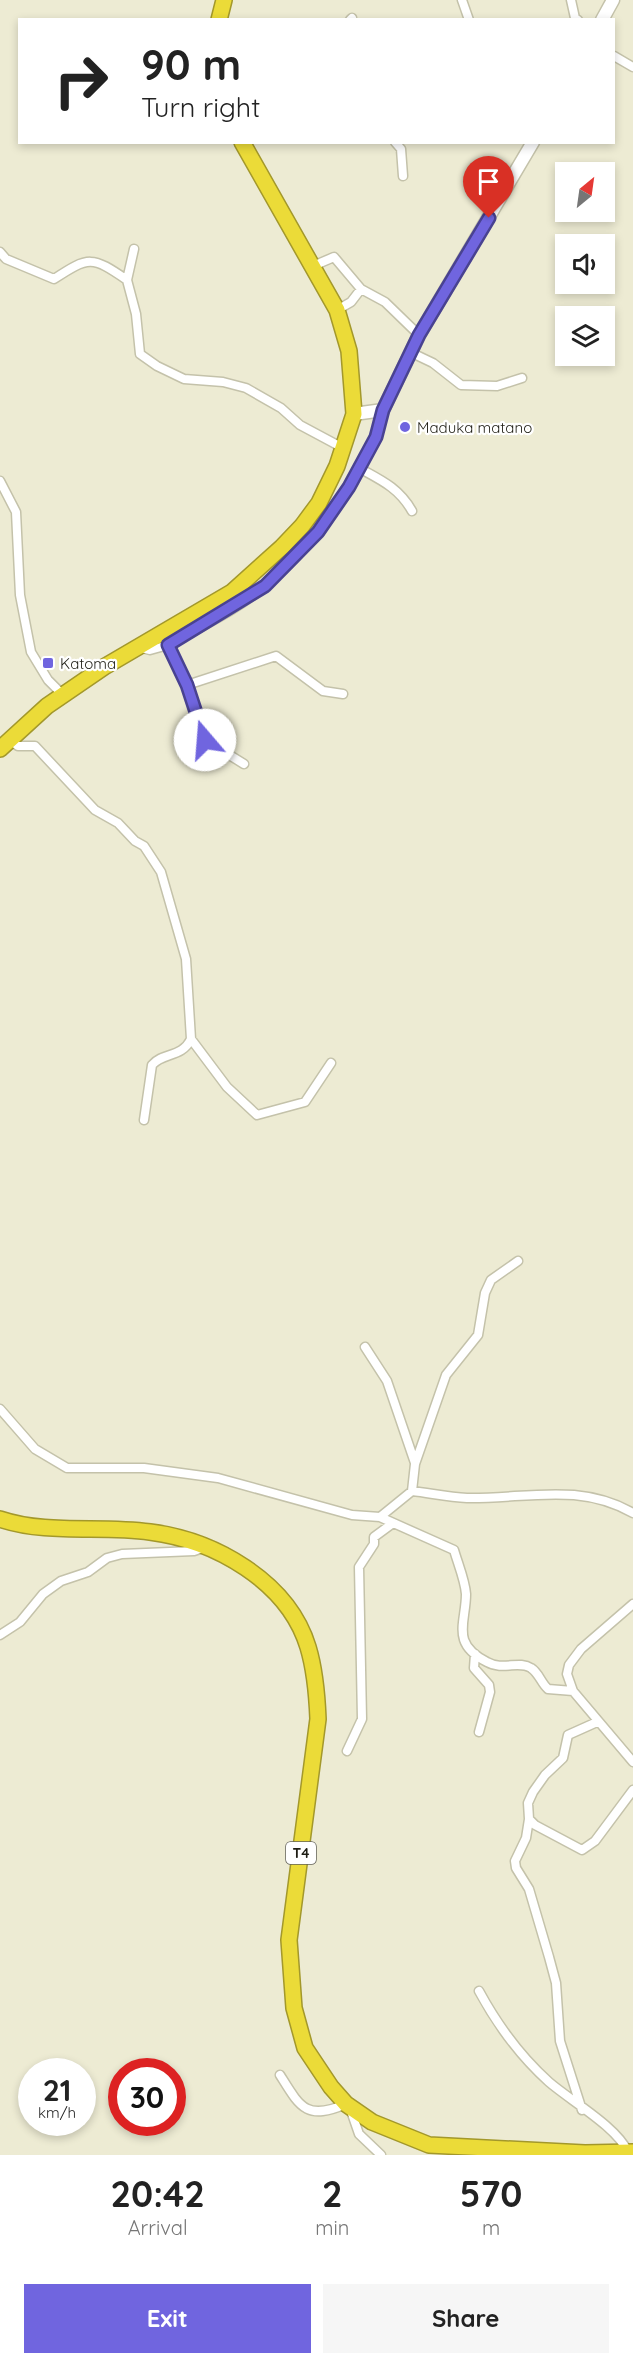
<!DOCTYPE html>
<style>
body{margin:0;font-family:Quicksand,sans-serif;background:#f6f6f6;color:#222;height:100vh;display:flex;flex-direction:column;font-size:22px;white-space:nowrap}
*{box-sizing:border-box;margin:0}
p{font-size:20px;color:#767676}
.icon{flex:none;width:33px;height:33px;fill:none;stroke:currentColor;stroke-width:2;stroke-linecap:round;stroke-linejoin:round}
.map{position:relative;height:2155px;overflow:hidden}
.panel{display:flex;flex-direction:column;background:#fff;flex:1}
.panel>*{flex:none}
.hud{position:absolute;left:18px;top:18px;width:597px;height:126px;border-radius:0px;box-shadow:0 3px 9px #0003;background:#fff;color:#222;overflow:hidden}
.needle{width:39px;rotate:29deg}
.tools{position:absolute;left:555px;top:162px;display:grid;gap:12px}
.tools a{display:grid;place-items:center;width:60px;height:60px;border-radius:0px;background:#fff;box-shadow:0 3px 9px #0003;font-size:30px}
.speed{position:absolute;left:18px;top:2058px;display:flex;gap:12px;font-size:30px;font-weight:700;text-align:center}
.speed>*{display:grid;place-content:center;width:78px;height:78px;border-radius:50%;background:#fff;box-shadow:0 3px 9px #0003;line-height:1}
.speed small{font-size:15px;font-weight:400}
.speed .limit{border:9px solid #d22;background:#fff;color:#111}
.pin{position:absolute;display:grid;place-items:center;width:51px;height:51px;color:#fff;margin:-62px -26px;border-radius:50% 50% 50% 0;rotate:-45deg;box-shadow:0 0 6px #0007}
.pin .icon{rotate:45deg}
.me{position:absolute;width:66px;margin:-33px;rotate:342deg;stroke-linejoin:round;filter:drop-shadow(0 0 4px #0008)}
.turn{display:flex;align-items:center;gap:21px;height:126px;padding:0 24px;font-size:27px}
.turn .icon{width:78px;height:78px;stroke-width:2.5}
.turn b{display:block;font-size:42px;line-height:51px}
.eta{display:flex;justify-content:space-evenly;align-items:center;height:102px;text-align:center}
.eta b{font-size:36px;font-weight:800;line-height:42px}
.cta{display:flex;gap:12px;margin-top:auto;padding:12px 24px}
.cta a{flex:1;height:69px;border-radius:0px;background:#7065df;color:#fff;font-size:24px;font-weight:800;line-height:69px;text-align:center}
.cta a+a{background:#f6f6f6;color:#222}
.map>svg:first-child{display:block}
</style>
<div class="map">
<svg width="633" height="2155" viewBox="0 0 633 2155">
<rect width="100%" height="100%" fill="#edebd3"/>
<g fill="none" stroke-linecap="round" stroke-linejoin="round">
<defs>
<path id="street" d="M462 0 469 20
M571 0 575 18 578 20
M350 20 352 18
M614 56 633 67
M395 142 401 149 403 176
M134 249 127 280 136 314 140 354 157 366 184 379 223 382 246 388 281 408 300 425 343 448
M0 252 6 259 54 279C89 256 92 256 127 280
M313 266 334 257 361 289 385 302 419 335
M337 310 351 302 361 289
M412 353 433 363 461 385 497 386 522 378
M359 468C381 480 399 488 412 511
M0 481 16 512 20 595 31 652 48 680 63 695
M168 645 187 685 205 740 244 764
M138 647 150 650 168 645C200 627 237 610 265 586 318 541 366 477 383 410
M187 685 276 656 323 691 343 694
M10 740 18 746H35L95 810 118 823 135 841 144 846 161 872 186 959 191 1039C182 1058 163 1052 152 1065L144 1120
M191 1039 227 1087 257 1115 305 1102 331 1063
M365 1347 387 1381 415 1463
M0 1409 35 1449 67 1468H144L218 1478 352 1515 380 1517 454 1550C458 1564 465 1580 466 1594 466 1623 450 1643 487 1662 503 1671 519 1660 531 1668 539 1673 541 1683 548 1689L573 1691 633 1762
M412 1491 415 1464 446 1375 478 1335 485 1293 491 1280 518 1261
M380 1517 412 1491C430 1493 448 1497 467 1498 526 1499 578 1482 633 1513
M0 1635 20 1622 43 1594 61 1581 88 1572 107 1558 122 1554 194 1551 206 1547
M475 1654 474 1668 489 1685 490 1692 479 1732
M573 1691 567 1674 569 1665 581 1649 633 1604
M597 1722 568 1735 563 1758 545 1775 533 1792 528 1803 529 1819 535 1825 582 1850 595 1841 633 1790
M347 1751 362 1719 359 1567 374 1544V1537L393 1523
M529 1819 526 1838 515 1861 516 1868 529 1889 549 1957 556 1983 560 2041 582 2110
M479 1991C498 2026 520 2056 549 2082 571 2101 617 2127 628 2152
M280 2075C300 2107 306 2121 346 2104
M350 2108 359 2134 381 2155"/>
<path id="secondary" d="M602 20 613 0
M354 414 383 410 419 335 533 142"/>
<path id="highway" d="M219 20 224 0
M0 749 47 706 104 667 232 592 282 547 302 526 319 503 337 466 354 414 349 351 337 310 242 142
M0 1519C48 1535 100 1525 150 1532 214 1540 288 1581 308 1647 315 1670 317 1694 318 1719L289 1940 294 2008 305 2048 331 2087 346 2104 372 2122 429 2145 585 2153 633 2152"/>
</defs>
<use href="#street" stroke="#c4c2aa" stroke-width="11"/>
<use href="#secondary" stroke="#c4c2aa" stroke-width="15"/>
<use href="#highway" stroke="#a3982b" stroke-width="18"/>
<use href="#street" stroke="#fff" stroke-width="8"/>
<use href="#secondary" stroke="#fff" stroke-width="12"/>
<use href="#highway" stroke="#ebdb38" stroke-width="15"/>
</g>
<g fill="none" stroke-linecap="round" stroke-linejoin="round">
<defs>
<path id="route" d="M205 740 187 685 168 645 265 586 318 532 349 487 376 437 383 410 419 335 489 218"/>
</defs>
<use href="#route" stroke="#494291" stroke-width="15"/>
<use href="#route" stroke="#7065df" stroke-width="10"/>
</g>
<g fill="#7065df" stroke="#fff" stroke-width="2">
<circle cx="405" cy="427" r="6"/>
<rect x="42" y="657" width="12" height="12" rx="3"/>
</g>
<g text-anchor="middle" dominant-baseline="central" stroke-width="4.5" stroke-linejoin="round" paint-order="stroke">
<rect fill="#fff" stroke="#62615a" stroke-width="1.5" x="286" y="1842" width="30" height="22" rx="4.5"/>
<g font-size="14" font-weight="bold" fill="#1e1d14">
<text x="301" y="1853">T4</text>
</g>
<g font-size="15" fill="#1e1d14" stroke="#fff" text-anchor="start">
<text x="417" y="427">Maduka matano</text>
<text x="60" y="663">Katoma</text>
</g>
</g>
</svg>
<div class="tools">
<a><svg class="needle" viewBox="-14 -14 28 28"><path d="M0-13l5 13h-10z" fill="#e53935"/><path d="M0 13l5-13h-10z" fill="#767676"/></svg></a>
<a><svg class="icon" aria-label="sound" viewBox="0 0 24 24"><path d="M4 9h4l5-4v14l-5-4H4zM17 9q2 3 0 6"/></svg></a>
<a><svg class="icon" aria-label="layers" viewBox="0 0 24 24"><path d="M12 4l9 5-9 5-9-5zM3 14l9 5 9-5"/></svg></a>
</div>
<div class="speed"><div>21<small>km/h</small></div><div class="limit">30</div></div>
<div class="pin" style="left:489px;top:218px;background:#d93025"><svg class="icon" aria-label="arrive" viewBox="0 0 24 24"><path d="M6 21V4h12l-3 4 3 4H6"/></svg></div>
<svg class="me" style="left:205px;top:740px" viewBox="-20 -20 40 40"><circle r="19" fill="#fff"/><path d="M0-13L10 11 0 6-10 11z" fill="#7065df"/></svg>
<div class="hud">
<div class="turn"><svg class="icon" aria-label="right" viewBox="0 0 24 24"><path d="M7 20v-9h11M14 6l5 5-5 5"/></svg><div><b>90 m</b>Turn right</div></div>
</div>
</div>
<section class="panel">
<div class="eta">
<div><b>20:42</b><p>Arrival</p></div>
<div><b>2</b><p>min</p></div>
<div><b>570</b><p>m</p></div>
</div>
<div class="cta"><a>Exit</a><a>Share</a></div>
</section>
